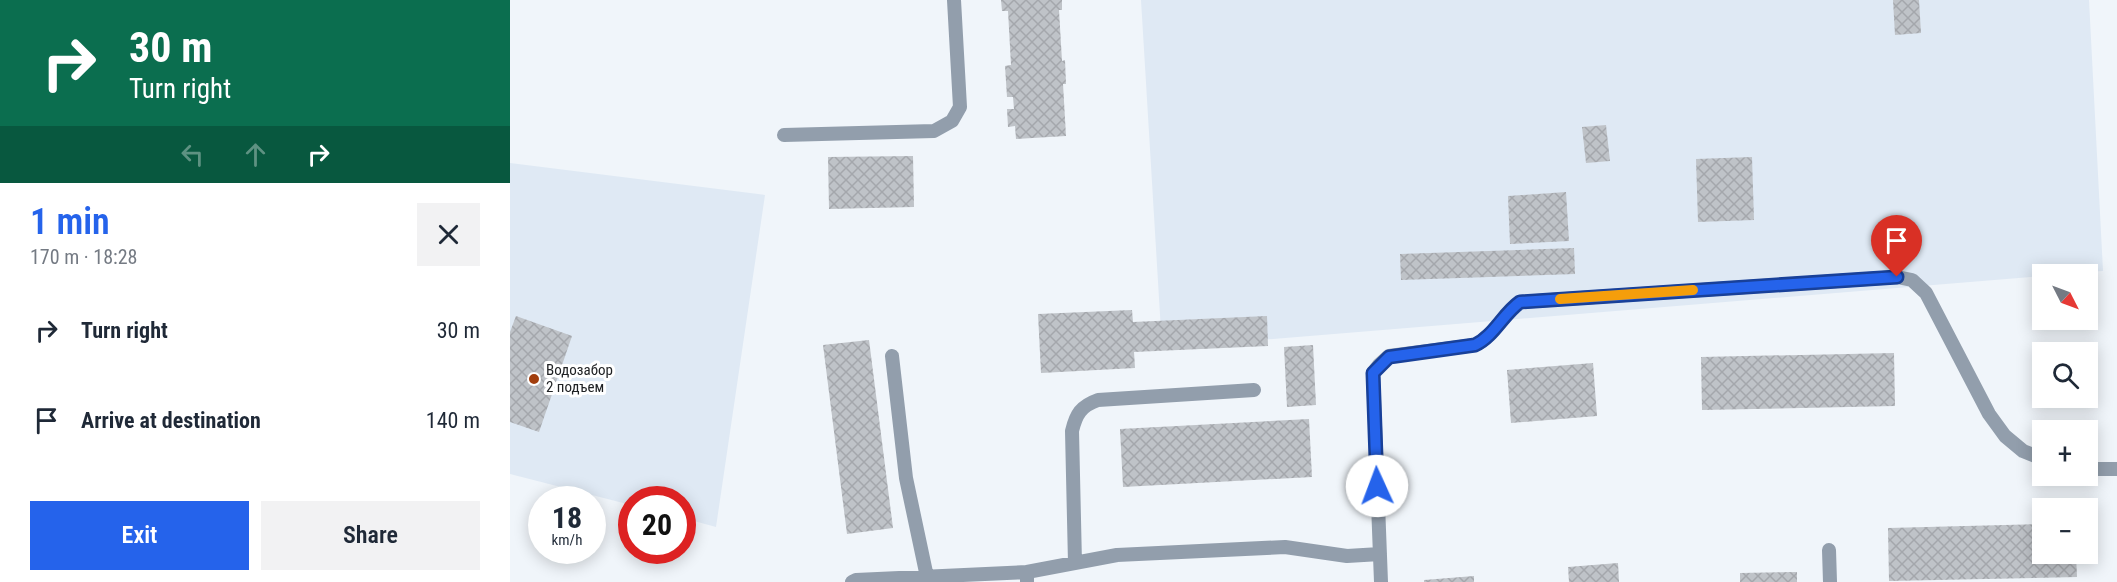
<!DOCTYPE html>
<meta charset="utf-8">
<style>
body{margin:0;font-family:"Roboto Condensed",sans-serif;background:#f2f2f3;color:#1f2937;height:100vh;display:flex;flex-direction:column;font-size:22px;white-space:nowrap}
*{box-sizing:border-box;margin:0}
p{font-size:20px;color:#747a83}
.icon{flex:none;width:33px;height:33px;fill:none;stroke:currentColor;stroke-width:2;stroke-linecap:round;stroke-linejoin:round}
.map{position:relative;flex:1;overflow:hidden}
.details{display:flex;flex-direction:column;background:#fff;width:510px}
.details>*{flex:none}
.top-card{background:#0b6e4f;color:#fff;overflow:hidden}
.needle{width:39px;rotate:132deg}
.buttons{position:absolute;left:1522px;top:264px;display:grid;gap:12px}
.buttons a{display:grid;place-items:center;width:66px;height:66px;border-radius:0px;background:#fff;box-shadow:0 3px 15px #0003;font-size:30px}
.speed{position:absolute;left:18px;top:486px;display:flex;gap:12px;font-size:30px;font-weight:700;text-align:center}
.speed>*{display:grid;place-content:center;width:78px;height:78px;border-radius:50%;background:#fff;box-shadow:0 3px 15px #0003;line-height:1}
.speed small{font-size:15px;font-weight:400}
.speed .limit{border:9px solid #d22;background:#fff;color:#111}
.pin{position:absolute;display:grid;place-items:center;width:51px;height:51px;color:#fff;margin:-62px -26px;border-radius:50% 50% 50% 0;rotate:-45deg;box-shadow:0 0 6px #0007}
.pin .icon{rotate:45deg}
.me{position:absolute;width:66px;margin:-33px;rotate:358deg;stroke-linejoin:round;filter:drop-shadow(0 0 4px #0008)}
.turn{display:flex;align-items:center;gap:21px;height:126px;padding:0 30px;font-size:27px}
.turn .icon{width:78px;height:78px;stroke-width:2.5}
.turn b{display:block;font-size:42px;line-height:51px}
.lanes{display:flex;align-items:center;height:57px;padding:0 30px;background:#0003;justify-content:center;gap:30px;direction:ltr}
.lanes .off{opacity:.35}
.round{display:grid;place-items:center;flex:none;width:63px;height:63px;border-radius:0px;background:#f2f2f3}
.summary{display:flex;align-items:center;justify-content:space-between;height:102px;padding:0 30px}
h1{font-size:36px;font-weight:600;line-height:45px;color:#2563eb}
.button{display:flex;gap:12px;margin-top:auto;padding:12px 30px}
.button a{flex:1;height:69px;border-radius:0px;background:#2563eb;color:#fff;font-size:24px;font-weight:600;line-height:69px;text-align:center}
.button a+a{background:#f2f2f3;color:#1f2937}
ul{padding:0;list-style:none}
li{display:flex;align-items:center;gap:18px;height:90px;padding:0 30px}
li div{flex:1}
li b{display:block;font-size:22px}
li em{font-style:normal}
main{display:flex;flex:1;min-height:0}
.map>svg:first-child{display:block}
</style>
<main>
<section class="details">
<div class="top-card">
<div class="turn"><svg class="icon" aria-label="right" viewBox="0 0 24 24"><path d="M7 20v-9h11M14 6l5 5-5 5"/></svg><div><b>30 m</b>Turn right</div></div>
<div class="lanes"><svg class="icon off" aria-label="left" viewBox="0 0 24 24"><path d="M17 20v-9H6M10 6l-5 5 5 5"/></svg><svg class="icon off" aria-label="ahead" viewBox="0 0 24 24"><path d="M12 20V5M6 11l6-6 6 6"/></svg><svg class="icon" aria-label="right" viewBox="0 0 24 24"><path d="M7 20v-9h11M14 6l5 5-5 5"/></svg></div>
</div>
<div class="summary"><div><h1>1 min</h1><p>170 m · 18:28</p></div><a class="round"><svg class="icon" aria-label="close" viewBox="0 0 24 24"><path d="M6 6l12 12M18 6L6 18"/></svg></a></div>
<ul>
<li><svg class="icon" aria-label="right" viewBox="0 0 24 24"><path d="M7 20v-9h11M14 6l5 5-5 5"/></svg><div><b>Turn right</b></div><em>30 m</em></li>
<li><svg class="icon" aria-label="arrive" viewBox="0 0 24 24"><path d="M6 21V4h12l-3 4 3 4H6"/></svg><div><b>Arrive at destination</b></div><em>140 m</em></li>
</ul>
<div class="button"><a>Exit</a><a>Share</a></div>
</section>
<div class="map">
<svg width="1607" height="582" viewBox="0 0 1607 582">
<defs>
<pattern id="building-cross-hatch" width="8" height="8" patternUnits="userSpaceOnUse" patternTransform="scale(1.5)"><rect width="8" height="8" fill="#bfc3c8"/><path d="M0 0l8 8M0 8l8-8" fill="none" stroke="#a4a7ac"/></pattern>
</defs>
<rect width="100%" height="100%" fill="#f0f5fa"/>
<path fill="#dfe9f4" d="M631 0H1579L1593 271 1533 274V276L652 348Z
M0 163 255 195 206 527 173 518 172 500H122L121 505 0 474Z"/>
<path fill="url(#building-cross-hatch)" d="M491 0H552V10H549L552 61 555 60 556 84H553L556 136 506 139 505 126 498 127 497 109H504L503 97H497L495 66 501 65 498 11H492Z
M1383 0H1409L1411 33 1385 35Z
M1096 125 1100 161 1076 163 1072 127Z
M403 156 404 207 319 209 318 157Z
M1242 157 1244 220 1188 222 1186 159Z
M1056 192 1059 241 1000 244 998 196Z
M1064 248 1065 274 891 280 890 254Z
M622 310 623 322 757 316 758 346 624 352 625 368 531 373 528 314Z
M6 316 62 336 29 432 0 422V332Z
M359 340 383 528 337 534 313 345Z
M803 345 806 405 777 407 774 347Z
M1384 353 1385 406 1192 410 1191 357Z
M1083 363 1087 416 1001 423 997 370Z
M799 419 802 477 613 487 610 429Z
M1533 524V554H1566L1567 577 1379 581 1378 528Z
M1108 563 1109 582H1059L1058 567Z
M1287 572V582H1230V573Z
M964 576V582H914V580Z"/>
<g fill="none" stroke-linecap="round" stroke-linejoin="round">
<path stroke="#929eac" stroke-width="14" d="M274 135 424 131 442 121 450 107 444 0
M382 356 396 478 417 577
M1578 469H1607
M1319 550 1320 582
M565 563 562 431C566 414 571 406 588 400L744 390
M517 572 607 555 775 547 837 556 870 554
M342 582 346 580 517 572V582
M871 582 863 373 869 365 879 356 965 345C984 336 993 314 1010 302L1387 277 1402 280 1416 293 1479 414 1495 436 1513 451 1533 459"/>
</g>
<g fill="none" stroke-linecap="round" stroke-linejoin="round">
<defs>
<path id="route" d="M867 486 863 373 879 357 965 345C984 336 993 314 1010 302L1387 277"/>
</defs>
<use href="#route" stroke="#184099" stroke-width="15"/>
<use href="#route" stroke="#2563eb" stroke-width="10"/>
<path stroke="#f59e0b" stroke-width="10" d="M1050 299 1183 290"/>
</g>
<circle fill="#a23e0d" stroke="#fff" stroke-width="2" cx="24" cy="379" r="6"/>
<g text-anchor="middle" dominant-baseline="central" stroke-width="6" stroke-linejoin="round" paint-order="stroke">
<g font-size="15" fill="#202224" stroke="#fff" text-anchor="start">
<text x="36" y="370">Водозабор<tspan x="36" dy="17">2 подъем</tspan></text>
</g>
</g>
</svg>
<div class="buttons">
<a><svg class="needle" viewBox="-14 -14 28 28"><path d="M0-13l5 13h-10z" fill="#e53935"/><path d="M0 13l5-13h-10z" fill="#747a83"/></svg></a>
<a><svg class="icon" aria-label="search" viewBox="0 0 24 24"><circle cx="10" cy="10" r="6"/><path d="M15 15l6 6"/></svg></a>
<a>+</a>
<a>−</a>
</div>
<div class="speed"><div>18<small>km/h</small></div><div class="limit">20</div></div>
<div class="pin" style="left:1387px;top:277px;background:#d93025"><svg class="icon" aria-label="arrive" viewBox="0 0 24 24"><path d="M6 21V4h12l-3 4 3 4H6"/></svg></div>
<svg class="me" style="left:867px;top:486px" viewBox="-20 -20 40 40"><circle r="19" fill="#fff"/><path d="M0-13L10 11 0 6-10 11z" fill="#2563eb"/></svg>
</div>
</main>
